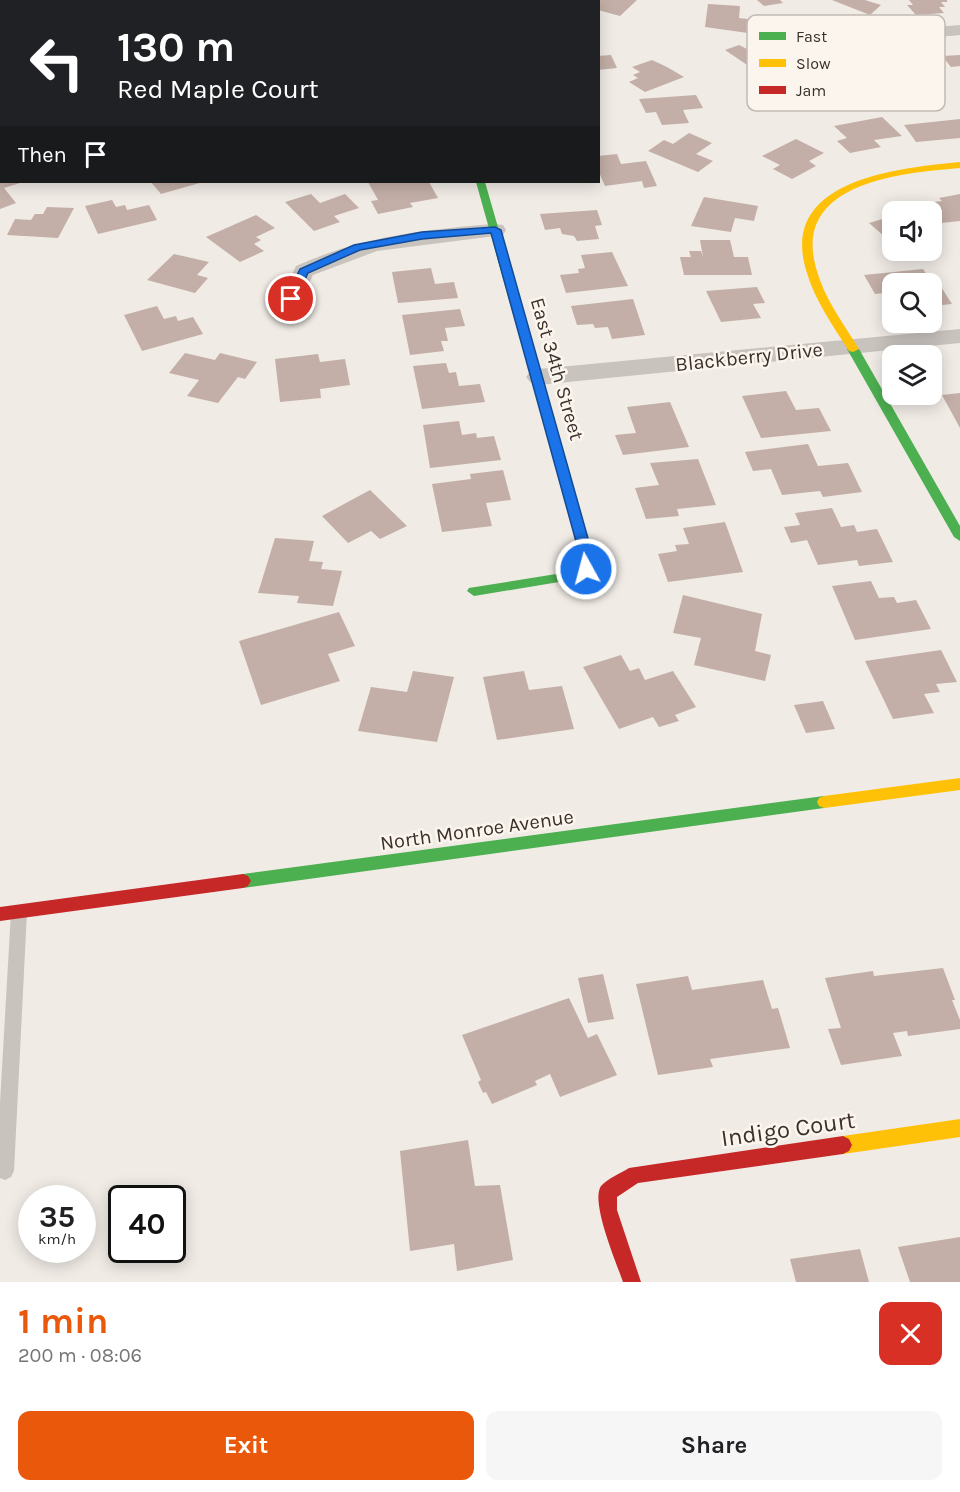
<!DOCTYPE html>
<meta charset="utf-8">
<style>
body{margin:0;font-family:Karla,sans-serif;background:#f6f6f6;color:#202124;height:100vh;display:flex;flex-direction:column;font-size:22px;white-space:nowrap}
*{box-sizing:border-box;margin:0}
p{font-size:20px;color:#757577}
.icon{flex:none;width:33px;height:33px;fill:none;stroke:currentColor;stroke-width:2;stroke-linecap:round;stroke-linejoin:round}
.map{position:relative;height:1282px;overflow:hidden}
.sheet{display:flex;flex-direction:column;background:#fff;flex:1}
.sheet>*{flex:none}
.banner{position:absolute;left:0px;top:0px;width:600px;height:183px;box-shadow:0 3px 15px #0003;background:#202124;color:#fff;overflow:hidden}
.fabs{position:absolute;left:882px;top:201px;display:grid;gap:12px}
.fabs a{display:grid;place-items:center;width:60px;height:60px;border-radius:12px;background:#fff;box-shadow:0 3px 15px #0003;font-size:30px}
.speed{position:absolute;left:18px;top:1185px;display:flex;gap:12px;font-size:30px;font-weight:700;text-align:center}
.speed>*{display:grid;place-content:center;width:78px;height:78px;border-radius:50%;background:#fff;box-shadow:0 3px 15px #0003;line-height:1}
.speed small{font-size:15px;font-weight:400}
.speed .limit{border:3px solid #111;border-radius:9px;background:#fff;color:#111}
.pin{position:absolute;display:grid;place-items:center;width:51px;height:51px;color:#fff;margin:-26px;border:3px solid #fff;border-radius:50%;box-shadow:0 2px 6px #0007}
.me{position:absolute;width:66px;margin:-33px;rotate:353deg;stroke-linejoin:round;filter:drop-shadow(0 0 4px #0008)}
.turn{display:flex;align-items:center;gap:21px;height:126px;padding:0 18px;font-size:27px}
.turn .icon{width:78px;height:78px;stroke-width:2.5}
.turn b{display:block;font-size:42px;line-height:51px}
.then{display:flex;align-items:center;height:57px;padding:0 18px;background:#0003;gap:12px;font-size:22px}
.round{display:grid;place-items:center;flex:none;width:63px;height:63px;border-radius:12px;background:#f6f6f6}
.overview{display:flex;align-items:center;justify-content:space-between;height:102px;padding:0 18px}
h1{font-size:36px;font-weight:700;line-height:45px;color:#ea580c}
.primary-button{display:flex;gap:12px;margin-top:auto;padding:12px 18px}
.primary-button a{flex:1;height:69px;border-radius:12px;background:#ea580c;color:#fff;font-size:24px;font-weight:700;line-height:69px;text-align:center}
.primary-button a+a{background:#f6f6f6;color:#202124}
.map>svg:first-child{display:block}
</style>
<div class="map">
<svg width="960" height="1282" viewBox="0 0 960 1282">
<rect width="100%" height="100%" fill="#f0ebe5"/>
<path fill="#c3afa7" d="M598 0H637L620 16 598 10Z
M757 0H780L783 3 764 6Z
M832 0H865L881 5 870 15Z
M909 0H947V2H941L945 7H939L944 13 916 15 907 5H913Z
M708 4 740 6 739 18 755 20V34L705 27Z
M756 41 779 54 769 58 780 64 759 73 725 50 739 45 747 49 754 47 749 44Z
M611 55 617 68 598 70V56Z
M960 55V66L951 67 942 56Z
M652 60 667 67 684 77 645 92 629 82 638 78 633 75 640 72 632 67Z
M696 95 703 108 683 110 689 123 662 125 656 112 646 113 639 99Z
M882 117 902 136 874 140 881 147 850 153 837 141 847 138 834 126Z
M960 119V138L916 142 904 125Z
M689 133 712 143 696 154 713 161 698 172 648 151 664 140 673 144Z
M796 139 824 153 809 161 816 166 792 179 773 169 780 165 762 156Z
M617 154 621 164 646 161 657 186 644 188 642 181 605 186 598 170V156Z
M0 182H23L4 188 16 203 0 209Z
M151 182H203L161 194Z
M368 182H429L438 198 410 203 413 207 378 214 371 201 378 200Z
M311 194 320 203 345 194 359 208 334 216 340 222 314 231 285 202Z
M960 194V221L941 223 927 203 942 201 939 198Z
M704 197 758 206 754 221 735 218 731 232 691 226Z
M112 200 116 207 125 205 127 210 149 205 157 220 98 234 85 206Z
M902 206 908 212H892V243L869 223 889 217 883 212Z
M47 207 74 208 58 238 7 235 15 219 31 220 35 214H43Z
M597 210 602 225 595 226 599 239 577 241 574 236 562 234 560 228 545 230 540 214Z
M256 215 275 228 256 237 261 240 254 244 264 251 240 262 206 237Z
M700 240H730L734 257H748L752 275H684L680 257H691L689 251H701L703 257Z
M612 252 628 286 566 293 560 275 579 273 578 269 585 268 581 255Z
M174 254 209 262 197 275 208 278 195 293 147 280Z
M431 268 435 284 454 282 458 298 398 303 392 272Z
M923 269 935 288 941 287 952 304 932 306V284H892V292L875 294 864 275Z
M757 287 765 303 753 304 761 318 721 322 706 291Z
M633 299 645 335 612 339 608 327 595 328 593 324 577 325 571 306Z
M157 306 164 319 176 316 178 321 193 317 203 334 142 351 124 315Z
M460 309 465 326 445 328 448 341H441L444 351 410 355 402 315Z
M185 353 215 360 220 353 257 362 245 379 238 377 218 403 187 396 199 380 169 373Z
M318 354 320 362 345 359 350 385 320 389 321 398 280 402 275 359Z
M446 363 449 373 456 372 459 386 480 384 485 402 422 409 413 366Z
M786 391 796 410 819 408 831 431 761 438 742 396Z
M960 393V428L942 395Z
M670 402 689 447 623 455 615 435 636 433 627 407Z
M459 421 462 435 476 433 477 438 494 436 501 460 430 468 423 425Z
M808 444 818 466 848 463 862 492 823 497 820 491 782 495 771 469 753 471 745 452Z
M698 459 716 505 677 509 679 516 646 519 635 488 659 485 650 463Z
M503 470 511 500 486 503 492 526 442 532 432 484 471 479 470 474Z
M370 490 407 526 380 539 371 531 348 543 322 516Z
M832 508 841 527 854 525 857 532 877 529 893 562 859 566 857 560 818 565 807 540 791 543 784 527 800 525 795 513Z
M725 522 743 572 668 582 658 554 677 551 675 545 689 544 683 528Z
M275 538 314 541 309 561 323 562 321 569 342 571 333 606 297 603 299 596 258 593Z
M871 581 879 598 894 597 897 603 916 600 931 629 855 640 832 586Z
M683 595 762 614 755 651 771 655 765 681 694 665 701 638 673 633Z
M339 612 355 646 328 654 340 681 261 705 239 641Z
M941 650 957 682 936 684 940 692 924 694 934 713 893 719 865 661Z
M621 655 630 671 639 668 645 680 673 671 696 707 675 715 679 721 659 727 653 717 619 729 583 667Z
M413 671 454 677 437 742 358 731 371 687 407 692Z
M524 671 529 690 562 686 574 729 497 740 483 677Z
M823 701 835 729 806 733 794 705Z
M943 968 955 1000H952L960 1020V1029L908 1036 907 1031 893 1033 902 1056 841 1065 828 1029 841 1028 825 978 873 971 874 976Z
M603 974 614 1019 588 1023 578 978Z
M688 976 692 990 763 980 772 1009 778 1008 790 1048 710 1059 713 1067 658 1075 636 984Z
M569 998 588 1038 597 1034 617 1075 560 1097 550 1074 535 1081 537 1085 492 1104 486 1092 483 1093 478 1082 481 1080 462 1035Z
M468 1140 475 1186 500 1185 513 1260 457 1271 454 1244 410 1251 400 1151Z
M960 1237V1282H910L898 1247Z
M860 1249 869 1282H796L790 1259Z"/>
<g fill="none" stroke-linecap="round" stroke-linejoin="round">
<path fill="#c9c3be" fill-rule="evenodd" d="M19 905 25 907 27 912 14 1171 11 1177 5 1180 0 1178V1103L11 912 13 907Z"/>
<path fill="#c9c3be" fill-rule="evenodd" d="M154 0H187L153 2Z
M415 0H433V2H416Z
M0 17H2V27H0Z
M960 25V35C938 37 828 50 817 34L826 29 870 32Z
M495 224 503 225 506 230 503 235 377 251 313 275 299 304H283L280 299 296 266C360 237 425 229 495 224Z
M960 329V343L538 385 530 382 526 377 530 372 538 369Z"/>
<path fill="#4caf50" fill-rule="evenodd" d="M476 182H485L593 557 592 569 583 578 474 596 467 591 469 588 575 571 580 567 581 557Z
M853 346 859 349 960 526V541L954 537 847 349Z
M824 796 829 798 831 802 829 806 824 808 243 888 238 886 235 881 238 876 243 874Z"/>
<path fill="#ffc107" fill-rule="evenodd" d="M960 162V168C902 173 792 182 816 268 824 298 843 323 859 349L853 352 849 351C833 326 814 299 806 270 779 179 899 168 960 162Z
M960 778V790L824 808 819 806 817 802 819 798 824 796Z
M960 1119V1137L843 1154 837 1151 834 1145 837 1139 843 1136Z"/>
<path fill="#c62828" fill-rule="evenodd" d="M243 874 248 876 251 881 248 886 243 888 0 921V907Z
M843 1136 849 1139 852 1145 849 1151 843 1154 638 1183 617 1197V1210L641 1282H623C617 1264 590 1202 601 1186 607 1179 621 1173 629 1168Z"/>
</g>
<path fill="#1a73e8" stroke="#114b97" stroke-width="1.5" d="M495 227 501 230 593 556 592 569 586 574 579 569 580 556 491 233 422 239 360 250 308 273 295 301 285 299 300 269 354 245 422 232Z"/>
<g text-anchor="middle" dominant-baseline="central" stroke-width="5" stroke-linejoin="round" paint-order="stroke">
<g font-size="20" fill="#3b302b" stroke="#fbf5ee">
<text transform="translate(749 357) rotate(-6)">Blackberry Drive</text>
<text transform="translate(557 369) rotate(74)">East 34th Street</text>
<text transform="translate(477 830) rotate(-8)">North Monroe Avenue</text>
</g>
<g font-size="24" fill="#3b302b" stroke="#fbf5ee">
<text transform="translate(788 1129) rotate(-8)">Indigo Court</text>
</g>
</g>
<rect x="747" y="15" width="198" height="96" rx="9" fill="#fbf5ee" stroke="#c1bab4" stroke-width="1.5"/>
<rect x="759" y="32" width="27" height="8" fill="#4caf50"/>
<rect x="759" y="59" width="27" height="8" fill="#ffc107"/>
<rect x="759" y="86" width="27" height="8" fill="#c62828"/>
<g font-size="16" fill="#3b302b">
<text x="796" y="42">Fast</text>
<text x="796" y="69">Slow</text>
<text x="796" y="96">Jam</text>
</g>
</svg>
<div class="fabs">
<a><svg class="icon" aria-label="sound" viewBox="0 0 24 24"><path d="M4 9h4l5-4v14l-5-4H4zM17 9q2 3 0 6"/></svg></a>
<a><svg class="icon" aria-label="search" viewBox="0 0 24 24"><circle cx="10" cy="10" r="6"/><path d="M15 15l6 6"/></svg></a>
<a><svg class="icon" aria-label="layers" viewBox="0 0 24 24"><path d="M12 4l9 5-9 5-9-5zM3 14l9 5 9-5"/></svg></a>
</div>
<div class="speed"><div>35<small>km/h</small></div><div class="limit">40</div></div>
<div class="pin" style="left:291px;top:299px;background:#d93025"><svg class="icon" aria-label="arrive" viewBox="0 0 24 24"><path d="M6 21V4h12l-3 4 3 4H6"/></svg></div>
<svg class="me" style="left:586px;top:569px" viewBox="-20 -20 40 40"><circle r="17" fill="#1a73e8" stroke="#fff" stroke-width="3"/><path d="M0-11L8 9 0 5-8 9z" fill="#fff"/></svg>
<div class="banner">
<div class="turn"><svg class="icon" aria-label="left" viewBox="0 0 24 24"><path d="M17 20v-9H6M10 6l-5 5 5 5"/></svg><div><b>130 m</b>Red Maple Court</div></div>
<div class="then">Then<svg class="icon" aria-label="arrive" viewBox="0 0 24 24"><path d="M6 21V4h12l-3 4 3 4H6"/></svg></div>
</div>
</div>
<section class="sheet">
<div class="overview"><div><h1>1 min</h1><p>200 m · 08:06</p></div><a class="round" style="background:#d93025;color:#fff"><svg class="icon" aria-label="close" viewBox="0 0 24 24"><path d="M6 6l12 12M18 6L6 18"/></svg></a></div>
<div class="primary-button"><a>Exit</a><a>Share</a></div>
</section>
